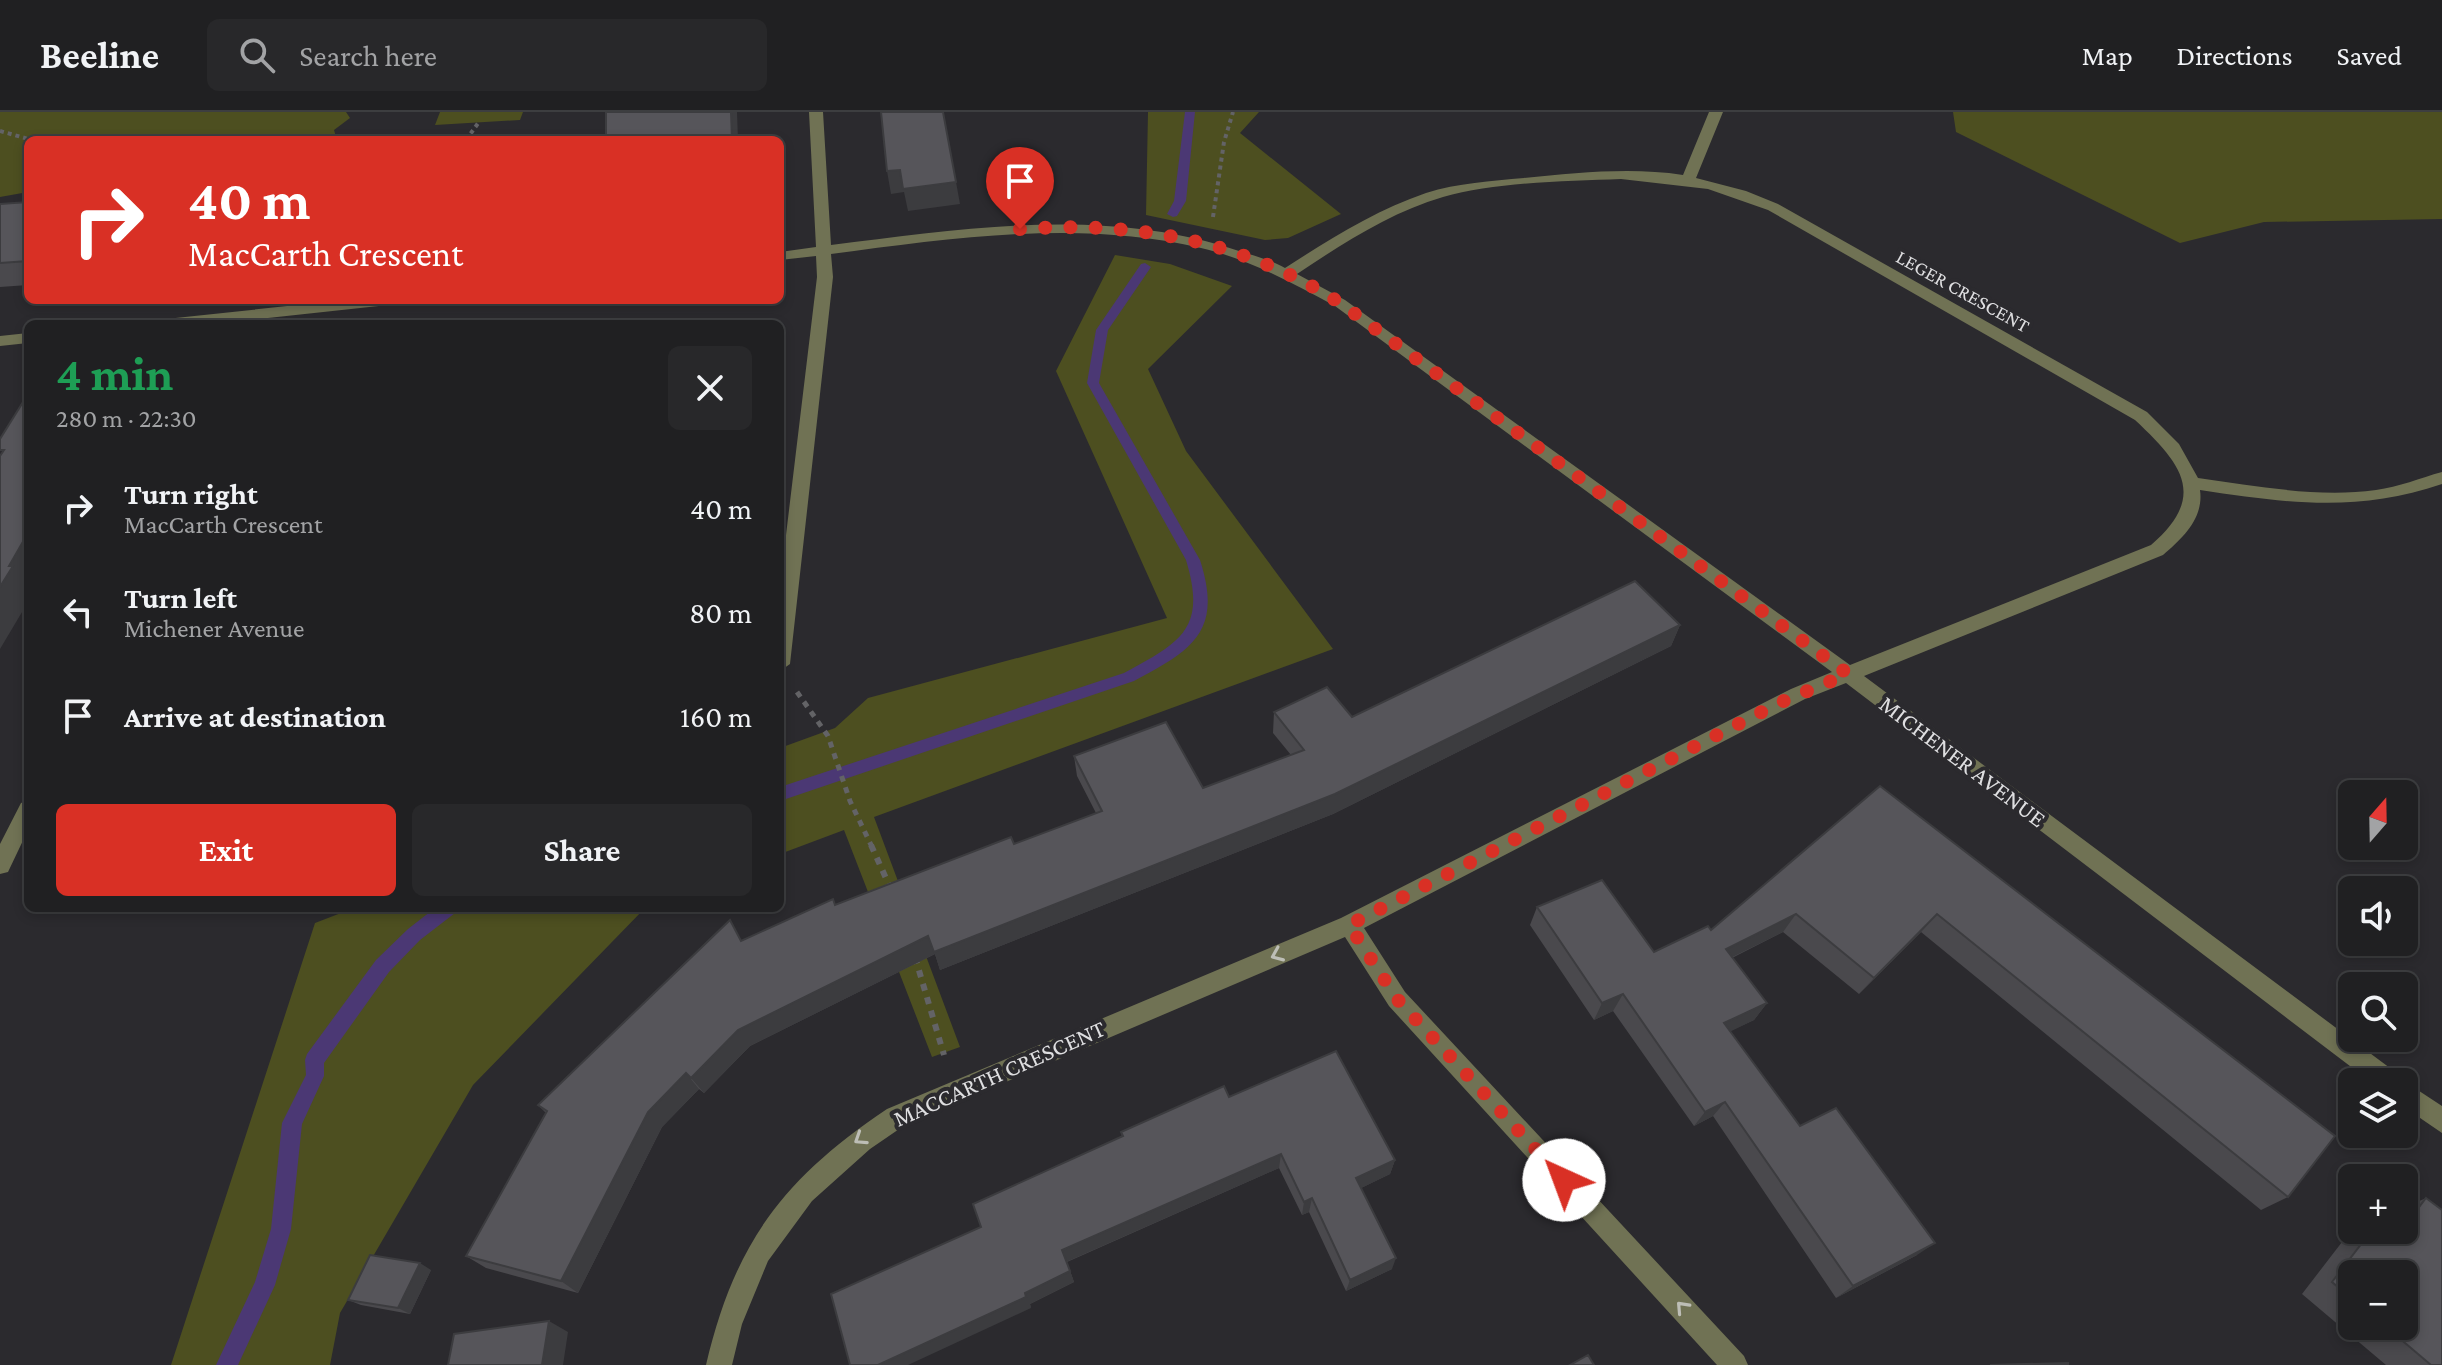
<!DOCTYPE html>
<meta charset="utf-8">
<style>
body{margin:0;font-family:"Crimson Pro",serif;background:#28282a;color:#f1f3f6;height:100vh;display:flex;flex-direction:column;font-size:30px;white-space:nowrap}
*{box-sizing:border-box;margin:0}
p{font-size:26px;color:#a2a3a5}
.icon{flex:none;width:44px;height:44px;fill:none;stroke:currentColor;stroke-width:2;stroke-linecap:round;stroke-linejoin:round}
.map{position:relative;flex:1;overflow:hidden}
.side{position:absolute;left:24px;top:208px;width:760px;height:592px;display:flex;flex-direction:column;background:#202022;border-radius:12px;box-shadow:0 4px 12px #0003,0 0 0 2px #3d3e40}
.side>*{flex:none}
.guide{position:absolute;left:24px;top:24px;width:760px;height:168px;border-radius:12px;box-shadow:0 4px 12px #0003,0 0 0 2px #3d3e40;background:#d93025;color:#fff;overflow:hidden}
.needle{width:52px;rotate:20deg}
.fabs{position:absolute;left:2338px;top:668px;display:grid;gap:16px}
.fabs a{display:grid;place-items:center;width:80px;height:80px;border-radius:12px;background:#202022;box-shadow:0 4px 12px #0003,0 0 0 2px #3d3e40;font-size:40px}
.pin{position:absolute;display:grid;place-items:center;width:68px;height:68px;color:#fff;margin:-82px -34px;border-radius:50% 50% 50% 0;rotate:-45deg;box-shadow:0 0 8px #0007}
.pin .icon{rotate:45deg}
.me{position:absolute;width:88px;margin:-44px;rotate:317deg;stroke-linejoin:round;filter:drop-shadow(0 0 6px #0008)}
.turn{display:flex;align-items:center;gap:28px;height:168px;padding:0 32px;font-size:36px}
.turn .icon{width:104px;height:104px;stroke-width:2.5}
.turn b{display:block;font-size:56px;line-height:68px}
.round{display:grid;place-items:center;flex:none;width:84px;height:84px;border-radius:12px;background:#28282a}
.head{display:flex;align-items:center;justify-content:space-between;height:136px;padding:0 32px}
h1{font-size:48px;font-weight:700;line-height:60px;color:#1e9e55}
.button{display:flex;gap:16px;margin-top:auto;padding:16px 32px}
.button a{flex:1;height:92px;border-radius:12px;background:#d93025;color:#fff;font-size:32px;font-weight:700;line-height:92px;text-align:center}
.button a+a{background:#28282a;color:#f1f3f6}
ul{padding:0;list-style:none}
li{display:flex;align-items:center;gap:24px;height:104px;padding:0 32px}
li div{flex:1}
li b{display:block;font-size:30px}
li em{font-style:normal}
header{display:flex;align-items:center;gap:48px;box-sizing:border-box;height:112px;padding:0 40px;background:#202022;border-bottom:2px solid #3d3e40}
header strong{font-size:38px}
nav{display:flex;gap:44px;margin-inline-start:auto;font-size:28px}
.search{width:560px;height:72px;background:#28282a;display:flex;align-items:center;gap:20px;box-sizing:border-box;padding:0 28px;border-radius:12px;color:#a2a3a5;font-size:30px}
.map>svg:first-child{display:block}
</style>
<header>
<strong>Beeline</strong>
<div class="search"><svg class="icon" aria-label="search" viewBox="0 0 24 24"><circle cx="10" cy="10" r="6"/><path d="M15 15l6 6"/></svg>Search here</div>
<nav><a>Map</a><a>Directions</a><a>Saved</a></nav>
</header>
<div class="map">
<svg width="2442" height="1253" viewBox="0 0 2442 1253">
<rect width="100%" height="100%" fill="#2b2a2e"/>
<path fill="#4d4f20" d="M0 0H346L350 6 334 18 337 28H28V80L0 85Z
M440 0H523L520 8 435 13Z
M1148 0H1259L1240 21 1341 102 1288 126 1265 128 1146 103Z
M1953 0H2442V107L2264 110 2180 131 1956 20Z
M1115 143 1170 152 1232 174 1148 257 1186 339 1333 537 874 705 960 935 932 945 844 718 780 742V636L835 616 868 586 1167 506 1056 259Z
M354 796H645L473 973 340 1201 330 1253H171L315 811Z"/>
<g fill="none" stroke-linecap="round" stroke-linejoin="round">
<path fill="#4b3874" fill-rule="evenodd" d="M1185 0H1195L1186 89 1177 104 1173 105 1167 102 1174 89Z
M1145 151 1151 155 1108 218 1099 271 1200 448C1223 519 1193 538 1134 569L780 689V675L1124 561C1181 530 1207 517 1186 448L1087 271 1096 218 1141 152Z
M435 796H458L455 801 420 828 389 860 324 951V964L302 1012 291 1117 275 1173 238 1253H216L255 1170 271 1117 282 1011 306 963 305 948 307 942 376 848 408 817Z"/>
<path stroke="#636366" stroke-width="4" stroke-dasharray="4 4" stroke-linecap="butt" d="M0 19 32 28
M466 28 479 10
M1213 105 1224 30 1233 0"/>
<path stroke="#636366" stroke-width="5" stroke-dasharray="6 6" stroke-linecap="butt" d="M797 580 828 624 850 689 872 735"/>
<path stroke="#636366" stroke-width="6" stroke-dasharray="7 7" stroke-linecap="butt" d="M871 733 890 775
M915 845 944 943"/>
<path fill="#707254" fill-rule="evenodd" d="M809 0H823L831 133C966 116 1107 94 1239 139 1255 144 1271 148 1285 156 1330 127 1376 98 1426 81 1458 71 1491 69 1524 66 1577 61 1630 55 1683 63L1709 0H1723L1696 66 1746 79 1778 92 2147 300 2179 332 2198 366C2257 374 2317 386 2376 378 2399 375 2420 366 2442 360V372C2357 401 2287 391 2200 378 2204 406 2183 426 2163 443L1864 564 2398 962 2402 969H2404L2442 994V1021L2404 995V970H2371L1846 571 1805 587 1364 816 1405 880 1744 1244 1748 1253H1717L1389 894 1345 825 905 1013 870 1037 812 1089 768 1149 742 1212 732 1253H706C735 1130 783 1067 887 997L1341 806 1791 577 1832 560 1335 194C1292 171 1249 147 1201 136 1079 107 953 126 831 142L833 165 790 552 780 559V473L817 165 816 144 780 148V140L816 135ZM1621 67 1708 77 1768 98 2135 308C2182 352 2208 384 2151 433L1850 553 1345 188 1297 162C1342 132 1391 100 1443 85 1494 70 1567 69 1621 67Z
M344 188H396L388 193 211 212H158L166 207Z
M28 221V231L0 234V224Z
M28 688V718L8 760 0 762V732L21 691Z"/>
</g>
<path fill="#4a494d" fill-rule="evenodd" d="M28 90V173L0 175V92Z
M1680 513 1671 534 1333 702 940 858 935 842 750 934 704 981 699 977 662 1015 578 1181 486 1156 466 1144 546 1001 538 993 742 829 835 793 1014 732 1096 701 1077 664 1074 644 1203 676 1291 643 1273 621 1274 600 1352 605Z
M1880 674 2288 1085 2261 1098 1921 820 1859 882 1783 820 1732 846 1767 891 1754 908 1730 919 1800 1014 1917 1143 1836 1186 1713 1004 1694 1014 1613 899 1594 908 1530 813 1537 795 1654 840 1711 818Z
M1229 985 1395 1048 1390 1062 1361 1076 1392 1157 1346 1179 1309 1100 1302 1103 1279 1056 1067 1150 1074 1170 1030 1192 1031 1196 981 1115 1122 1025 1121 1020Z
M2426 1086 2442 1253H2386L2302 1182 2352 1117 2404 1118V1096ZM2352 1162 2404 1214H2352Z
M431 1158 410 1202 361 1193 348 1188Z"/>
<path fill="#3c3c3f" d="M731 0H737L738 28H732Z
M900 58 956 70 960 92 908 99 904 80 891 82 887 59Z
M28 421V490L0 537V475L9 454Z
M1680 513 1671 534 1333 702 940 858 935 842 750 934 704 981 691 966 738 918 928 824Z
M1796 802 1783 820 1714 854 1726 837Z
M1937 802 1921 820 1859 882 1874 866Z
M1623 882 1613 899 1594 908 1602 891Z
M1767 891 1754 908 1713 928 1724 911Z
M686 961 699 977 662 1015 578 1181 561 1169 648 1000Z
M1725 990 1713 1004 1694 1014 1705 1000Z
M1281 1042 1279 1056 1066 1150 1062 1138Z
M1395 1048 1390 1062 1353 1080 1356 1066Z
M1312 1086 1309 1100 1302 1103 1304 1090Z
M1935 1131 1917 1143 1836 1186 1853 1174Z
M1396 1146 1392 1157 1346 1179 1350 1168Z
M420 1151 431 1158 410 1202 398 1196Z
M1070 1159 1074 1170 1030 1192 1031 1196 908 1253H878Z
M549 1209 568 1220 563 1253H542Z"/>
<path fill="#56555a" stroke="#3c3c3f" stroke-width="2" d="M606 0H731L732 28H606Z
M881 0H943L956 70 903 77 900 58 887 59Z
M28 90V149L0 151V92Z
M28 282V421L9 454H13L0 475V344L4 338H0V327Z
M1635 469 1680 513 1335 682 934 840 928 824 738 918 691 966 686 961 648 1000 561 1169 466 1144 547 999 538 993 730 808 741 829 833 787 835 793 1011 725 1014 732 1102 699 1074 644 1166 610 1203 676 1304 638 1274 600 1327 575 1352 605Z
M1880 674 2335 1024 2288 1085 1937 802 1874 866 1796 802 1726 837 1767 891 1724 911 1800 1014 1836 996 1935 1131 1853 1174 1725 990 1705 1000 1623 882 1602 891 1537 795 1602 768 1654 840 1708 814 1711 818Z
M1336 939 1395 1048 1356 1066 1396 1146 1350 1168 1312 1086 1304 1090 1281 1042 1062 1138 1070 1159 1025 1181 1026 1185 878 1253H850L831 1182 981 1115 973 1092 1123 1024 1121 1020 1224 974 1229 985Z
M2426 1086 2442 1098V1253H2431L2385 1214H2404V1162H2352V1187L2332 1170 2372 1118H2404V1115Z
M370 1143 420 1151 398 1196 348 1188Z
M549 1209 542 1253H448L454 1222Z
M1588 1243 1594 1253H1570Z
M2068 1251V1253H1990Z"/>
<defs><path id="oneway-chevron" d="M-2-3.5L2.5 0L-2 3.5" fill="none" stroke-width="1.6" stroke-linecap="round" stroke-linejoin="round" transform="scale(2)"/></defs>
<g stroke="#bdbeb6">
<use href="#oneway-chevron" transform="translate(1277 843) rotate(157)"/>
<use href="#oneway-chevron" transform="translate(860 1027) rotate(147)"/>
<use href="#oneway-chevron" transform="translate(1682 1195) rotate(-133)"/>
</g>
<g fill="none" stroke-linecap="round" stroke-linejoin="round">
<path stroke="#d93025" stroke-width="14" stroke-dasharray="0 25.2" d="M1020 117C1135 109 1242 128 1340 191L1848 562 1779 591 1349 813 1397 887 1564 1068"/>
</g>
<g text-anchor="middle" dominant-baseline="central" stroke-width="8" stroke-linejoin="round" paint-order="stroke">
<g font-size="20" fill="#dedee0" stroke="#2b2a2e">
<text transform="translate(1963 179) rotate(29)">LEGER CRESCENT</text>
</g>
<g font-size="24" fill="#dedee0" stroke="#2b2a2e">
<text transform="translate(1963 649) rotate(37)">MICHENER AVENUE</text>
<text transform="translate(999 961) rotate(-24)">MACCARTH CRESCENT</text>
</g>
</g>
</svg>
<div class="fabs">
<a><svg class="needle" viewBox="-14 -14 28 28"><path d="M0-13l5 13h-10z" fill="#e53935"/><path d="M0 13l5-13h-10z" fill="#a2a3a5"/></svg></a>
<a><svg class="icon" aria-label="sound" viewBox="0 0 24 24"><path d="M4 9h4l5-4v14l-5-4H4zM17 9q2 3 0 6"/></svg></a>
<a><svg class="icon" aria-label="search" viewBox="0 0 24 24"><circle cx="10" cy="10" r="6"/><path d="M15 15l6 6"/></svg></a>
<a><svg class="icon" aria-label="layers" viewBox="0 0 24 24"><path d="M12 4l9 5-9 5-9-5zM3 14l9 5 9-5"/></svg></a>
<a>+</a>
<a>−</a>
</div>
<div class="pin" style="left:1020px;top:117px;background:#d93025"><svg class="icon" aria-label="arrive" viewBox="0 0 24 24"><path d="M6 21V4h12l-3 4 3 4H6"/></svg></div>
<svg class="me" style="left:1564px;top:1068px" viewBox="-20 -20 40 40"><circle r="19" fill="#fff"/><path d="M0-13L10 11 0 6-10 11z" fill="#d93025"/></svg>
<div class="guide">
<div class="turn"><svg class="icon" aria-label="right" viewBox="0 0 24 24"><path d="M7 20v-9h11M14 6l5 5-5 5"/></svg><div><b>40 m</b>MacCarth Crescent</div></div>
</div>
<section class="side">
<div class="head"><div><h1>4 min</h1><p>280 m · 22:30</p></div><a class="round"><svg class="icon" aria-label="close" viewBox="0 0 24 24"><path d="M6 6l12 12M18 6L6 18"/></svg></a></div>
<ul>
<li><svg class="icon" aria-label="right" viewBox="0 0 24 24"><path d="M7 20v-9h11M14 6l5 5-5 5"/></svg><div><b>Turn right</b><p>MacCarth Crescent</p></div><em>40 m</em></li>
<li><svg class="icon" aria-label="left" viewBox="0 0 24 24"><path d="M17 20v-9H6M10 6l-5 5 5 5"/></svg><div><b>Turn left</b><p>Michener Avenue</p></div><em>80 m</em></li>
<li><svg class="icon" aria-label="arrive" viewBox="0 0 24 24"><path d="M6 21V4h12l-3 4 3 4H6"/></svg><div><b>Arrive at destination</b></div><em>160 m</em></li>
</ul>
<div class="button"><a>Exit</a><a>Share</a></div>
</section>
</div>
